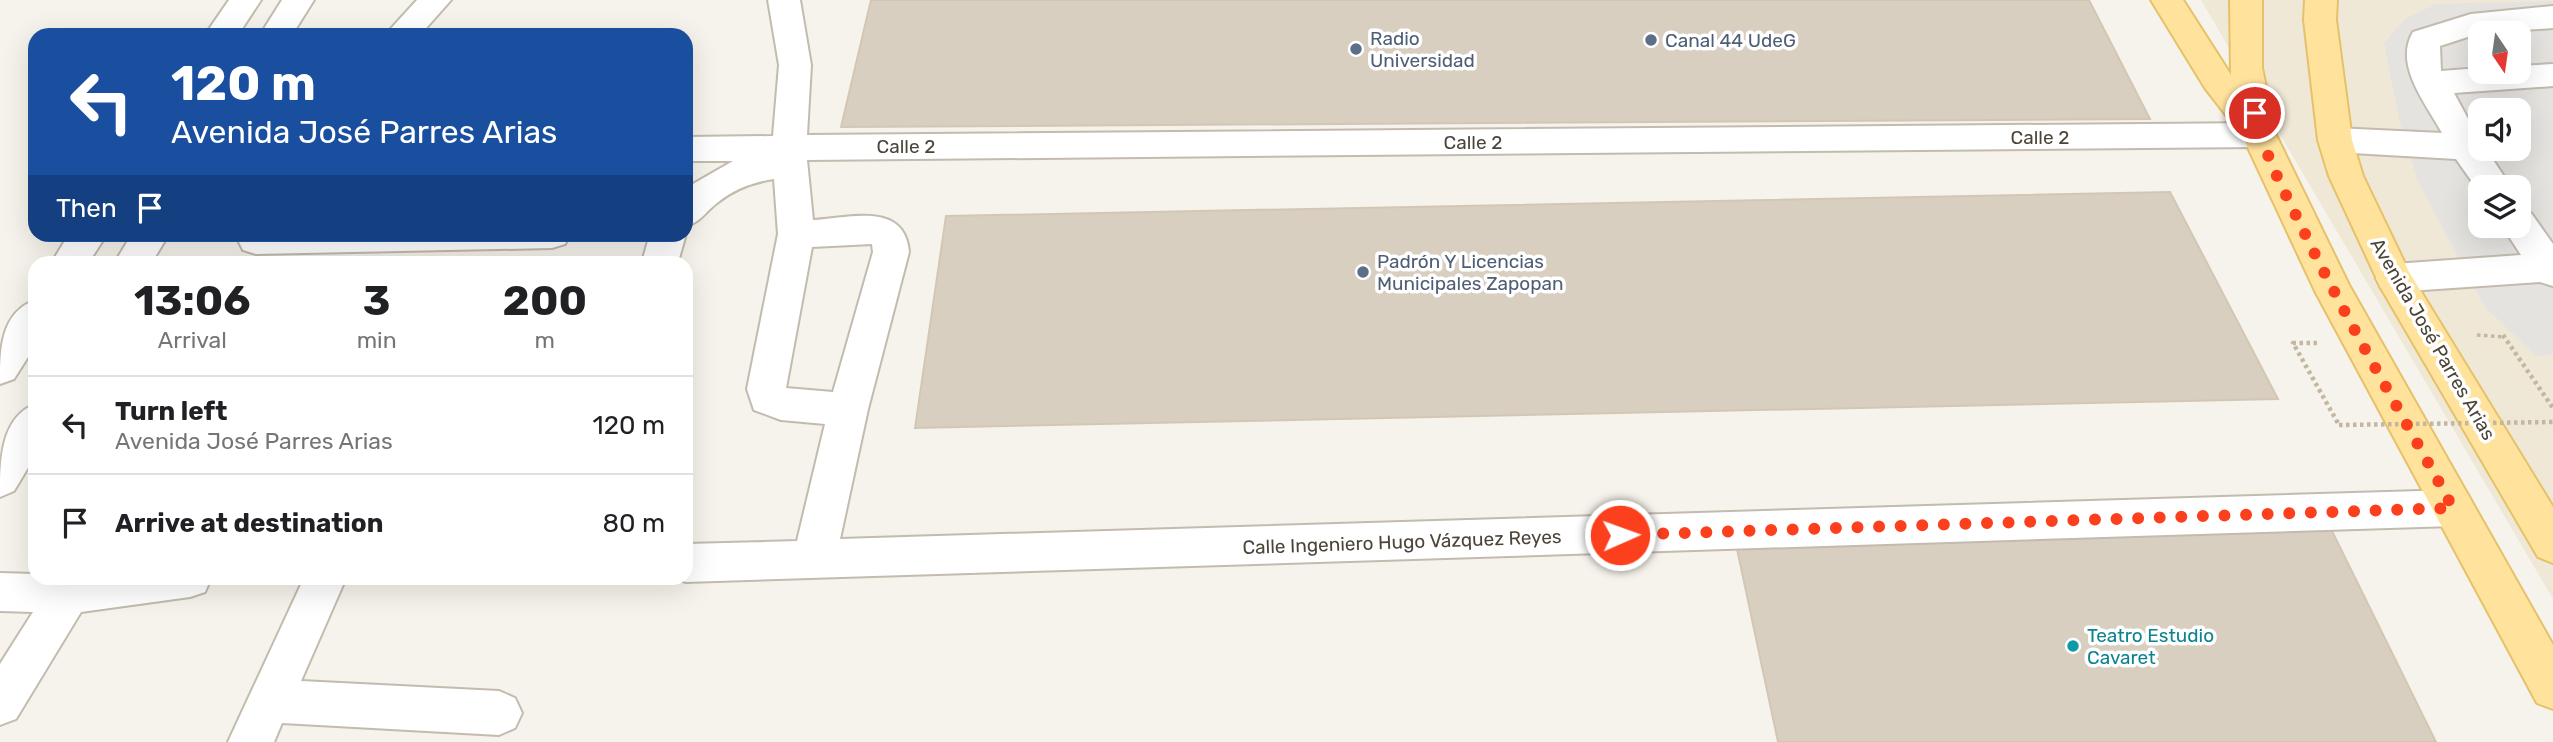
<!DOCTYPE html>
<meta charset="utf-8">
<style>
body{margin:0;font-family:Rubik,sans-serif;background:#f6f6f6;color:#202124;height:100vh;display:flex;flex-direction:column;font-size:26px;white-space:nowrap}
*{box-sizing:border-box;margin:0}
p{font-size:23px;color:#757577}
.icon{flex:none;width:38px;height:38px;fill:none;stroke:currentColor;stroke-width:2;stroke-linecap:round;stroke-linejoin:round}
.map{position:relative;flex:1;overflow:hidden}
.sheet{position:absolute;left:28px;top:256px;width:665px;height:329px;display:flex;flex-direction:column;background:#fff;border-radius:21px;box-shadow:0 7px 28px #0002}
.sheet>*{flex:none}
.guide{position:absolute;left:28px;top:28px;width:665px;height:214px;border-radius:21px;box-shadow:0 7px 28px #0002;background:#1a4fa0;color:#fff;overflow:hidden}
.needle{width:46px;rotate:167deg}
.controls{position:absolute;left:2468px;top:21px;display:grid;gap:14px}
.controls a{display:grid;place-items:center;width:63px;height:63px;border-radius:14px;background:#fff;box-shadow:0 7px 28px #0002;font-size:35px}
.pin{position:absolute;display:grid;place-items:center;width:60px;height:60px;color:#fff;margin:-30px;border:4px solid #fff;border-radius:50%;box-shadow:0 2px 7px #0007}
.me{position:absolute;width:77px;margin:-38px;rotate:88deg;stroke-linejoin:round;filter:drop-shadow(0 0 5px #0008)}
.turn{display:flex;align-items:center;gap:24px;height:147px;padding:0 28px;font-size:32px}
.turn .icon{width:91px;height:91px;stroke-width:2.5}
.turn b{display:block;font-size:49px;line-height:60px}
.then{display:flex;align-items:center;height:66px;padding:0 28px;background:#0003;gap:14px;font-size:26px}
.eta{display:flex;justify-content:space-evenly;align-items:center;height:119px;text-align:center}
.eta b{font-size:42px;font-weight:700;line-height:49px}
ul{padding:0;list-style:none}
li{display:flex;align-items:center;gap:21px;height:98px;padding:0 28px;border-top:2px solid #e0e0e0}
li div{flex:1}
li b{display:block;font-size:26px}
li em{font-style:normal}
.map>svg:first-child{display:block}
</style>
<div class="map">
<svg width="2553" height="742" viewBox="0 0 2553 742">
<rect width="100%" height="100%" fill="#f6f3ec"/>
<path fill="#efe8d6" fill-rule="evenodd" d="M2201 0H2553V599ZM2480 33H2518V72H2480ZM2480 110H2518V149H2480ZM2480 187H2518V226H2480Z"/>
<path fill="#e5e3e0" fill-rule="evenodd" d="M2553 1V354L2536 356 2485 307 2418 182 2400 123 2384 43 2405 19 2436 4ZM2480 33H2518V72H2480ZM2480 110H2518V149H2480ZM2480 187H2518V226H2480Z"/>
<path fill="#d8cfc1" stroke="#d3c7b4" stroke-width="2" d="M871 0H2089L2150 119 841 127Z
M2170 192 2278 399 915 428 946 216Z
M2330 527 2436 742H1778L1737 549Z"/>
<g fill="none" stroke-linecap="round" stroke-linejoin="round">
<defs>
<path id="minor" d="M229 0H261L238 35H205Z
M282 0H314L292 35H260Z
M417 0H451L420 35H385Z
M768 0H800L811 65 807 135 2259 123 2271 126 2276 135 2271 144 2259 147 807 160 813 220C849 218 905 201 909 252L868 409 840 539 2453 490 2468 495 2474 508 2468 521 2453 526 686 582 674 578H686V544L797 541 825 424 781 420 754 410 747 389 778 234 774 179C754 182 734 189 717 203 705 212 701 222 686 226V191L693 184 733 161H686V137L773 136 779 65ZM872 244 873 252 833 392 786 388 812 247Z
M2553 6V28L2480 33 2440 46 2441 71 2480 68V72H2518V66L2553 64V86L2454 93 2480 141V149H2486L2511 187H2480V193L2456 159 2335 152 2323 149 2318 140 2323 131 2335 128 2442 133C2427 105 2393 65 2413 32L2471 14Z
M2518 210 2531 213 2553 244V286L2540 282 2394 292 2381 288 2376 278 2381 268 2394 264 2521 255 2502 226H2518Z
M69 234H107L89 262H52Z
M132 234H169L152 262H115Z
M241 234H570L565 244 552 248 256 254 243 250 238 240Z
M650 234H686L678 262H642Z
M35 300V346L14 379 0 384C0 351 0 313 35 300Z
M35 404V456L14 491 0 497C0 462 0 418 35 404Z
M0 573 35 574V578H211L205 592 190 597 81 612 16 719 0 725V664L33 612 0 611Z
M304 578H346L301 681 499 691 515 698 522 713 515 728 499 735 282 723 274 742H228Z"/>
<path id="major" d="M2151 0H2183L2231 75 2230 0H2262V68L2276 135 2349 285 2553 645V709L2537 703 2315 291 2243 137 2205 88Z
M2305 0H2337L2336 20 2352 140 2363 176 2409 272 2553 507V563L2538 557 2381 288 2329 176 2318 140 2304 20Z"/>
</defs>
<use href="#minor" stroke="#c2bbae" stroke-width="4"/>
<use href="#major" stroke="#e6c16a" stroke-width="4"/>
<path stroke="#c4b79f" stroke-width="3.5" stroke-dasharray="3.5 3.5" stroke-linecap="butt" d="M2477 335 2504 337"/>
<path stroke="#c4b79f" stroke-width="4.5" stroke-dasharray="3.5 3.5" stroke-linecap="butt" d="M2503 335 2553 408
M2317 343H2293L2339 425"/>
<use href="#minor" fill="#fff" fill-rule="evenodd"/>
<use href="#major" fill="#ffe39c" fill-rule="evenodd"/>
<path stroke="#c4b79f" stroke-width="4.5" stroke-dasharray="3.5 3.5" stroke-linecap="butt" d="M2339 425 2553 422"/>
</g>
<g fill="none" stroke-linecap="round" stroke-linejoin="round">
<path stroke="#fc3f1d" stroke-width="12" stroke-dasharray="0 21.6" d="M1620 535 2453 508C2404 418 2351 328 2306 236 2287 196 2264 156 2255 113"/>
</g>
<g fill="#5c6f8a" stroke="#fff" stroke-width="2.5">
<circle cx="1651" cy="40" r="7"/>
<circle cx="1356" cy="49" r="7"/>
<circle cx="1363" cy="272" r="7"/>
</g>
<circle fill="#0f9aa8" stroke="#fff" stroke-width="2.5" cx="2073" cy="646" r="7"/>
<g text-anchor="middle" dominant-baseline="central" stroke-width="7" stroke-linejoin="round" paint-order="stroke">
<g font-size="19" fill="#4e5e75" stroke="#fff" text-anchor="start">
<text x="1370" y="38">Radio<tspan x="1370" dy="22">Universidad</tspan></text>
<text x="1665" y="40">Canal 44 UdeG</text>
<text x="1377" y="261">Padrón Y Licencias<tspan x="1377" dy="22">Municipales Zapopan</tspan></text>
</g>
<g font-size="19" fill="#4b4439" stroke="#fff">
<text x="2040" y="137">Calle 2</text>
<text x="1473" y="142">Calle 2</text>
<text x="906" y="146">Calle 2</text>
<text transform="translate(2433 339) rotate(60)">Avenida José Parres Arias</text>
<text transform="translate(1402 542) rotate(-2)">Calle Ingeniero Hugo Vázquez Reyes</text>
</g>
<g font-size="19" fill="#0d838f" stroke="#fff" text-anchor="start">
<text x="2087" y="635">Teatro Estudio<tspan x="2087" dy="22">Cavaret</tspan></text>
</g>
</g>
</svg>
<div class="controls">
<a><svg class="needle" viewBox="-14 -14 28 28"><path d="M0-13l5 13h-10z" fill="#e53935"/><path d="M0 13l5-13h-10z" fill="#757577"/></svg></a>
<a><svg class="icon" aria-label="sound" viewBox="0 0 24 24"><path d="M4 9h4l5-4v14l-5-4H4zM17 9q2 3 0 6"/></svg></a>
<a><svg class="icon" aria-label="layers" viewBox="0 0 24 24"><path d="M12 4l9 5-9 5-9-5zM3 14l9 5 9-5"/></svg></a>
</div>
<div class="pin" style="left:2255px;top:113px;background:#d93025"><svg class="icon" aria-label="arrive" viewBox="0 0 24 24"><path d="M6 21V4h12l-3 4 3 4H6"/></svg></div>
<svg class="me" style="left:1620px;top:535px" viewBox="-20 -20 40 40"><circle r="17" fill="#fc3f1d" stroke="#fff" stroke-width="3"/><path d="M0-11L8 9 0 5-8 9z" fill="#fff"/></svg>
<div class="guide">
<div class="turn"><svg class="icon" aria-label="left" viewBox="0 0 24 24"><path d="M17 20v-9H6M10 6l-5 5 5 5"/></svg><div><b>120 m</b>Avenida José Parres Arias</div></div>
<div class="then">Then<svg class="icon" aria-label="arrive" viewBox="0 0 24 24"><path d="M6 21V4h12l-3 4 3 4H6"/></svg></div>
</div>
<section class="sheet">
<div class="eta">
<div><b>13:06</b><p>Arrival</p></div>
<div><b>3</b><p>min</p></div>
<div><b>200</b><p>m</p></div>
</div>
<ul>
<li><svg class="icon" aria-label="left" viewBox="0 0 24 24"><path d="M17 20v-9H6M10 6l-5 5 5 5"/></svg><div><b>Turn left</b><p>Avenida José Parres Arias</p></div><em>120 m</em></li>
<li><svg class="icon" aria-label="arrive" viewBox="0 0 24 24"><path d="M6 21V4h12l-3 4 3 4H6"/></svg><div><b>Arrive at destination</b></div><em>80 m</em></li>
</ul>
</section>
</div>
